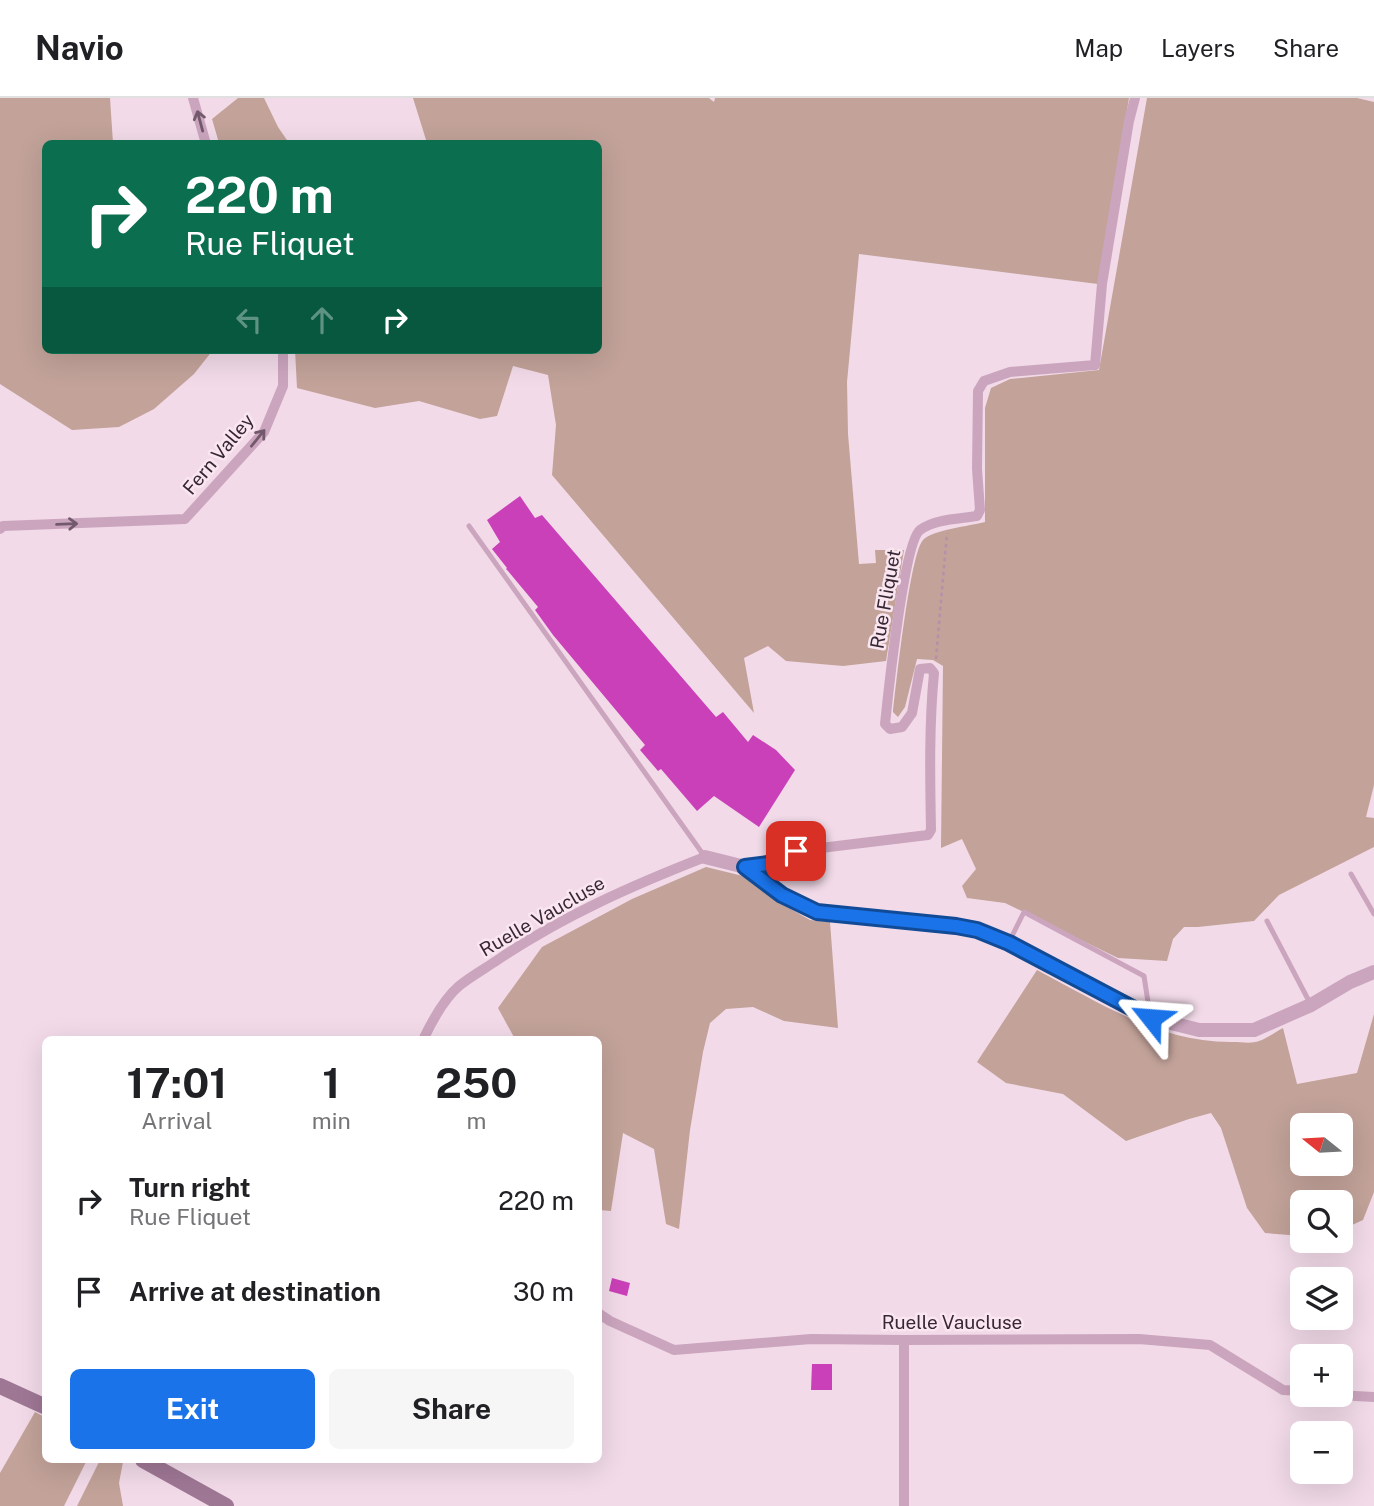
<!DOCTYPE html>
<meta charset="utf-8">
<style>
body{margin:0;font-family:"Public Sans",sans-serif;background:#f6f6f6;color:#202124;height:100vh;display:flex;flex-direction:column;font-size:26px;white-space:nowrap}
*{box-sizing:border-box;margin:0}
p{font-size:23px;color:#757577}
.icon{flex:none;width:38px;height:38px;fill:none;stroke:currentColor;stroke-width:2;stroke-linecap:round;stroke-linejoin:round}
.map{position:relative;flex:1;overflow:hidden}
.side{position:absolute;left:42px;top:938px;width:560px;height:427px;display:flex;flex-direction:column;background:#fff;border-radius:10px;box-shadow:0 7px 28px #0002}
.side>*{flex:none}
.hud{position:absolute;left:42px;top:42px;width:560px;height:214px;border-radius:10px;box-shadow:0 7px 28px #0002;background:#0b6e4f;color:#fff;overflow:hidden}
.needle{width:46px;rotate:288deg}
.fabs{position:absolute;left:1290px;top:1015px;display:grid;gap:14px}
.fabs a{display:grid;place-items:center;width:63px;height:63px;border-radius:10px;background:#fff;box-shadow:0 7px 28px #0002;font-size:35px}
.pin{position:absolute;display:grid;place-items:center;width:60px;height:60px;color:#fff;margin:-30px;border-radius:14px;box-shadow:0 4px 10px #0006}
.me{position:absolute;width:77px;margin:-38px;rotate:298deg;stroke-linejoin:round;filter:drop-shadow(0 0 5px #0008)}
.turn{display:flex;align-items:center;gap:24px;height:147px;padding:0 28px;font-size:32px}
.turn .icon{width:91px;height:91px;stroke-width:2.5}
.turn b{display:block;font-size:49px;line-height:60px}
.lanes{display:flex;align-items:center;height:66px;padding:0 28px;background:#0003;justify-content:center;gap:35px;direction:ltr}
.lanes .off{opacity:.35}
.eta{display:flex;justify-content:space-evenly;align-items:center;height:119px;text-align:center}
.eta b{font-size:42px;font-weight:700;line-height:49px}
.cta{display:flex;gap:14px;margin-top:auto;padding:14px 28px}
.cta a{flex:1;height:80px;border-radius:10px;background:#1a73e8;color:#fff;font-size:28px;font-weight:700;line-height:80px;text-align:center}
.cta a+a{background:#f6f6f6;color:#202124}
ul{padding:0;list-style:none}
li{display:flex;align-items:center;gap:21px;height:91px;padding:0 28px}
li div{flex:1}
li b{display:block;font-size:26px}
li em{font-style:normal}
header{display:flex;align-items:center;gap:42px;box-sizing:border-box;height:98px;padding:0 35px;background:#fff;border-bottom:2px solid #e0e0e0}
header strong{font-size:33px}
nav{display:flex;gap:38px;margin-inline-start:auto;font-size:24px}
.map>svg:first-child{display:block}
</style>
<header>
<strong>Navio</strong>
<nav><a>Map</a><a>Layers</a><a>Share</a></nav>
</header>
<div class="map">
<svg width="1374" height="1408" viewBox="0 0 1374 1408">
<rect width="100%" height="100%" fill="#f2dae8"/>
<path fill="#c2a299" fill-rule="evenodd" d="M0 0H110L113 45 46 46V252H213L194 276 154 311 119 329 72 332 0 286Z
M238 0H264L278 29 289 45H219L212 21Z
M413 0H709L714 4 715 0H1129L1098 186 859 156 847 284 848 336 859 466 876 465 875 452H904L886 563 843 568 786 563 768 548 744 560 754 615 552 377 556 327 548 277 513 268 497 318 480 321 419 303 375 310 297 290 295 252H598V46L427 45Z
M1147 0H1357L1374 4V687L1366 719 1374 720V749L1279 797 1254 823 1198 829H1184L1173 841 1167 863 1118 860 1005 805 967 800 962 788 976 771 962 741 941 750 943 568 933 562 917 561 905 609 898 619 893 614C896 587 910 456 923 442 932 432 970 428 985 424V310L991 290 1010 281 1099 272Z
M706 769 743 778 775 802 810 822 830 824 838 930 784 923 753 909 726 911 710 925 703 954 690 1032 679 1131 666 1126 654 1051 623 1035 611 1113 599 1112 598 942 515 941 498 910 542 849 632 801Z
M1037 872C1100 905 1160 945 1233 944 1241 944 1252 946 1259 943 1268 940 1275 934 1283 930L1297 986 1357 975 1374 916V1094L1363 1122 1341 1132 1340 1104H1302V1138L1265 1135 1247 1110 1221 1030 1211 1015 1189 1021 1126 1043 1063 996 1006 985 977 964ZM1340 1027V1066H1302V1027Z
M35 1314 45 1319 46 1362H87L64 1408H0V1375Z
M100 1362H122L123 1364 119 1385 123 1408H77Z"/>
<path fill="#ca40b8" d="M520 398 535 420 542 417 716 619 723 614 748 644 753 637 776 652 795 672 759 729 714 698 697 713 661 671 658 673 640 652 645 647 553 537 535 512 538 509 508 473 506 471 507 470 492 451 500 444 487 422Z
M612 1180 630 1185 627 1198 609 1193Z
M812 1266H832V1292H811Z"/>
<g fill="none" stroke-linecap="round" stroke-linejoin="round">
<path stroke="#b690aa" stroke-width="2.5" stroke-dasharray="3.5 3.5" stroke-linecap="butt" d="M936 561 947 435"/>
<path stroke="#cba5be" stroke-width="5" d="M469 428 705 759
M1351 776 1374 816
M1267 823 1311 907
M1010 842 1024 814 1144 878 1150 917"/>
<path stroke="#cba5be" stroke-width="10" d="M193 0 206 46
M0 431 3 428 185 421 264 334 283 288V252
M745 769 768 766 796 753 928 737 931 732C930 680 929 627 934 575L930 570 920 571 912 615 902 629 890 631 885 626C888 597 904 444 920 432 935 421 958 421 977 418L980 412 977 371 978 293 984 283 1010 274 1095 267 1102 186 1129 23 1135 0
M423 942C431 925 445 900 459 888 471 878 486 870 499 861 563 818 633 787 705 759
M598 1215 610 1223 674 1252 811 1241 904 1242 1139 1241 1210 1247 1283 1292 1302 1293
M1337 1297 1374 1299
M904 1408V1242"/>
<path stroke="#cba5be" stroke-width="14" d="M705 759 745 769 782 797 817 814 956 828 977 832 1009 845 1151 920 1199 932H1254L1311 907 1350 884 1374 874"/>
<path stroke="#9e7795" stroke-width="16" d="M0 1288 46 1309
M143 1362 226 1408"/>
</g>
<defs><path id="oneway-shaft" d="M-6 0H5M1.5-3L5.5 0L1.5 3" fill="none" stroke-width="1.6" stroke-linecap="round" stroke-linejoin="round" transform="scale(1.75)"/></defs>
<g stroke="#72596b">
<use href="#oneway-shaft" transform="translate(200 23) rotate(-105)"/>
<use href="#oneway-shaft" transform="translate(258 340) rotate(-51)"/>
<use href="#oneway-shaft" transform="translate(67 426) rotate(-2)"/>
</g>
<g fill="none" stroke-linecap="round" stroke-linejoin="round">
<defs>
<path id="route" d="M796 753 768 766 745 769 782 797 817 814 956 828 977 832 1009 845 1151 920"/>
</defs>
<use href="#route" stroke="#114b97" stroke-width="18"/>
<use href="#route" stroke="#1a73e8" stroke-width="12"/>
</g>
<g text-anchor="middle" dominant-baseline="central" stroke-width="5" stroke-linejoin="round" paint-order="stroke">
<g font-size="19" fill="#362733" stroke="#fae6f1">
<text transform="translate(218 356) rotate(-50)">Fern Valley</text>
<text transform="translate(885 501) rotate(-80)">Rue Fliquet</text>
<text transform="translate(542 818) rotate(-30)">Ruelle Vaucluse</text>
<text x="952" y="1224">Ruelle Vaucluse</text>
</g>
</g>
</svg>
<div class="fabs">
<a><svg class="needle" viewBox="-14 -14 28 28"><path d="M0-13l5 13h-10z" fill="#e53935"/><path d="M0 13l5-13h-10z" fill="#757577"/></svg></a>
<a><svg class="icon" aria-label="search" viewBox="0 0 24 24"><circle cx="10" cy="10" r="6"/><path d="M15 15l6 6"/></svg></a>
<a><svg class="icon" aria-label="layers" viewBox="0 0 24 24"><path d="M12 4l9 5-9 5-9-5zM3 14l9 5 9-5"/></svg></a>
<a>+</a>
<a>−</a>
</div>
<div class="pin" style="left:796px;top:753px;background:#d93025"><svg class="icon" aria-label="arrive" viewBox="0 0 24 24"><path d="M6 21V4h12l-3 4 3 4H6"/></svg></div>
<svg class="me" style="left:1151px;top:920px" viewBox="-20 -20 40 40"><path d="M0-17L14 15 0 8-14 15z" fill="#1a73e8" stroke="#fff" stroke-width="4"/></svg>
<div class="hud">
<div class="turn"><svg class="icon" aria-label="right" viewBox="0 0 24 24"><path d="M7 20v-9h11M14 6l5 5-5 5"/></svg><div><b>220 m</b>Rue Fliquet</div></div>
<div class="lanes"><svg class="icon off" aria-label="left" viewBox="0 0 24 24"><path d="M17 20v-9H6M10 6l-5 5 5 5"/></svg><svg class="icon off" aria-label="ahead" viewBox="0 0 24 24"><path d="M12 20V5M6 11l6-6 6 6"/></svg><svg class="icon" aria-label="right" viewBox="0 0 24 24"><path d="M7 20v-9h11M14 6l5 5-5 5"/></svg></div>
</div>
<section class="side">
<div class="eta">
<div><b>17:01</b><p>Arrival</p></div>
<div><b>1</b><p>min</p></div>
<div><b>250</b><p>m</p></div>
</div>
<ul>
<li><svg class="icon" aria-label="right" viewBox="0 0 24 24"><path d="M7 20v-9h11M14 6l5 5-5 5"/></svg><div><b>Turn right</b><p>Rue Fliquet</p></div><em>220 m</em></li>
<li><svg class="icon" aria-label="arrive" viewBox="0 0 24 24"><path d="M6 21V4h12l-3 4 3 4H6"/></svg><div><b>Arrive at destination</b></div><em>30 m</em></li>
</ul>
<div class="cta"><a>Exit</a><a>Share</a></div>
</section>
</div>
